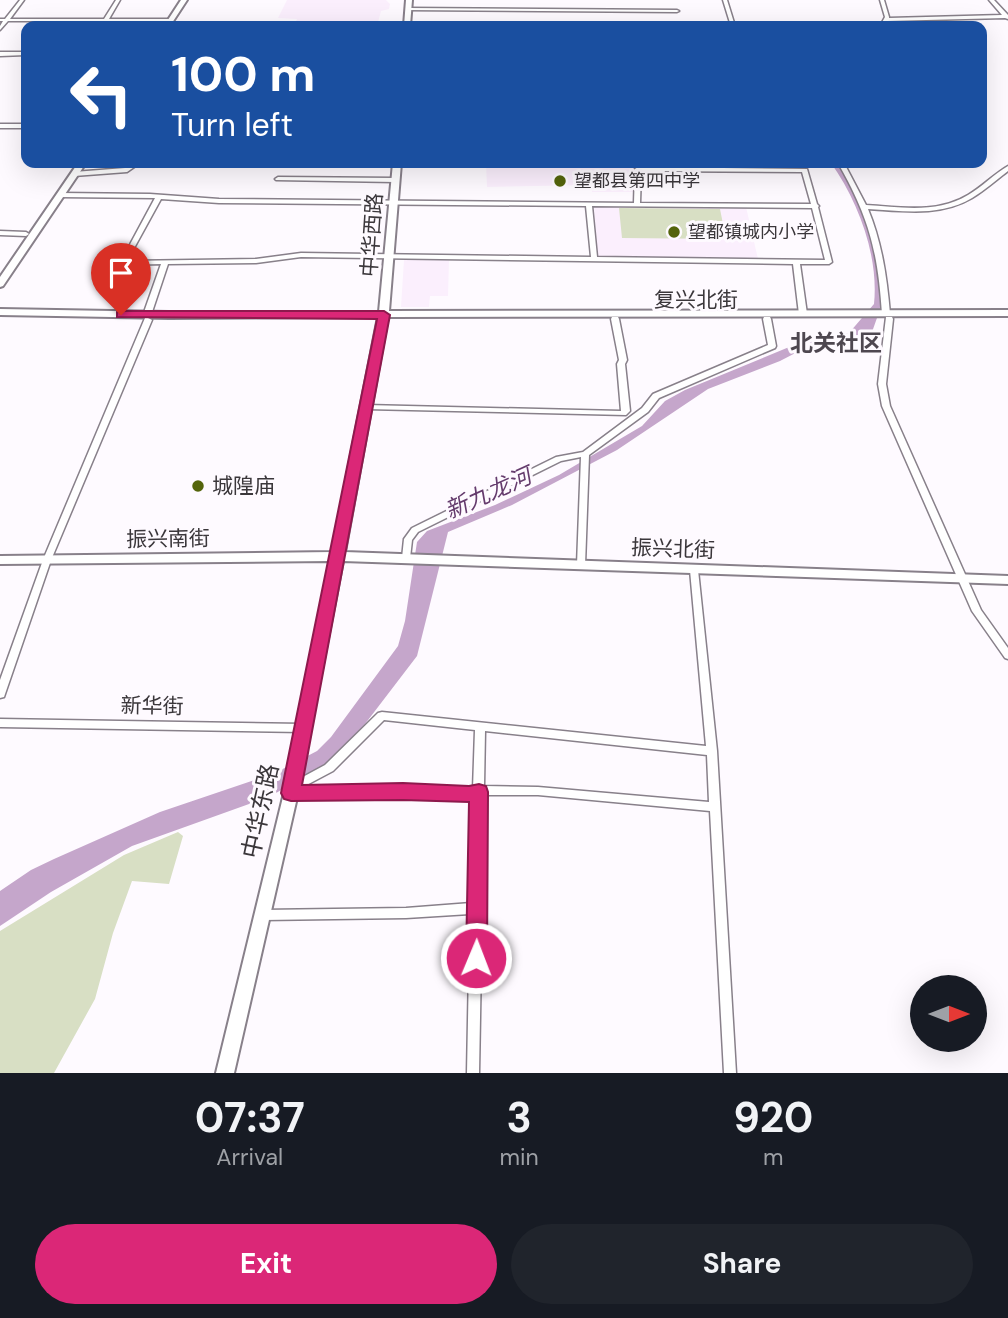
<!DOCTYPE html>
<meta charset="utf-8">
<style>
body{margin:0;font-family:"DM Sans","Noto Sans SC",sans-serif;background:#20242c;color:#f1f3f6;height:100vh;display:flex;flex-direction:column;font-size:26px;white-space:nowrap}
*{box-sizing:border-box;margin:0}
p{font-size:23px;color:#9ea1a6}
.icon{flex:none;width:38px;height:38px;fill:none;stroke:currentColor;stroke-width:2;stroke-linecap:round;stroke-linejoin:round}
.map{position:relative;height:1073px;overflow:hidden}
.details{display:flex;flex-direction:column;background:#171b24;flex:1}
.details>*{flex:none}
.top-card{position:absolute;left:21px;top:21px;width:966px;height:147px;border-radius:14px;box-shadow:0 7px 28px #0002;background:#1a4fa0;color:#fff;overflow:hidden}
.needle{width:46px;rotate:90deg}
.buttons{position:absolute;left:910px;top:975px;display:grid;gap:14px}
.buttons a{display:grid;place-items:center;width:77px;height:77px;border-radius:50%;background:#171b24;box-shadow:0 7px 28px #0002;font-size:35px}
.pin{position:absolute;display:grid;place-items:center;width:60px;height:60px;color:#fff;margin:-72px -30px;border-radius:50% 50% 50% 0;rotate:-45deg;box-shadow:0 0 7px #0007}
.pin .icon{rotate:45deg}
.me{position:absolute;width:77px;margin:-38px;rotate:1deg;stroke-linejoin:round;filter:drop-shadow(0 0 5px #0008)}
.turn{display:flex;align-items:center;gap:24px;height:147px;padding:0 35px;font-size:32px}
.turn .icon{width:91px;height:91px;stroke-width:2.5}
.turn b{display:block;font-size:49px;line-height:60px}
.eta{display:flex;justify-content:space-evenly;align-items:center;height:119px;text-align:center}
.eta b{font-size:42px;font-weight:700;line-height:49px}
.action{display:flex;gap:14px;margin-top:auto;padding:14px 35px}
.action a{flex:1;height:80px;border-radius:42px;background:#db2777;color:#fff;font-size:28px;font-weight:700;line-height:80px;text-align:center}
.action a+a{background:#20242c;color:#f1f3f6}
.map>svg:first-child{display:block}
</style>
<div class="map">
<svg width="1008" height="1073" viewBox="0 0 1008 1073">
<rect width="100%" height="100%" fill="#fefaff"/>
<path fill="#fbeffd" d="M287 0H386L390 4 389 9 381 11 377 26H294L297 19 278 18Z
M486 163H636L633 176 634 192H592L591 185 487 187Z
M594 206 746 207 758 259 598 257Z
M404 260H449L448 296H430L429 307H401Z"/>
<path fill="#d8dfc4" d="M619 208 720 209 726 239 622 238Z
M178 832 183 836 169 884 132 881 113 933 95 999 54 1073H0V931L124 855Z"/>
<path fill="#c5a6cb" d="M831 163H837L854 188 875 241 883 301 872 332 809 346 780 361 708 389 617 450 512 505 448 532 417 656 365 724 330 761 271 796 132 846 51 892 0 926V891L31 870 54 859 160 812 275 773 317 751 331 737 398 646 405 621 417 542 427 531 495 505 559 475 642 426 665 401 685 390 794 345 849 333 874 304C879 256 858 201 831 163Z"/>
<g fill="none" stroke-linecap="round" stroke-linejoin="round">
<defs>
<path id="street" d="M20 0H24L10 19H104L116 0H120L109 19H171L173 20 171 21H107L104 26H100L102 21H8L0 30V26L3 21H0V19H5Z
M723 0H727L735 26H731Z
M880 0H884L889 17V18L1002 15 989 0H994L1008 15V19L1005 18 887 21 884 26H880L885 17Z
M408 8 677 10 679 11 677 12 406 10V9Z
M0 52H26V55L0 56Z
M0 124H26V128H0Z
M133 163H140L127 172 74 176 71 174 74 172 125 168Z
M838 163H844L866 205C900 207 937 214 968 195 982 187 994 174 1008 166V171C996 180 985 190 972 198 940 217 903 211 868 209 882 243 887 278 890 314L886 316 882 314C878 252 869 217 838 163Z
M638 167 807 169 817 204 819 206 818 207 832 262 829 264H800L807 314 806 316H803L799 314 793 264 301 257 256 263 168 264 151 315 147 317 143 315 161 264 123 265 120 263 155 198 60 197 57 195 60 193 150 194 219 199 634 203 635 169ZM641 171 802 172 811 204 640 203ZM161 199 219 203 586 206 591 257 301 253 256 259 127 261ZM592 206 812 208 825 260 597 257Z
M278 177 395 178 398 180 395 182 276 180 275 179Z
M0 231 26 232 29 234 26 236 0 235Z
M612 317H618L619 319 627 360 625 364 630 411 626 415 366 409 362 407 366 405 621 411 617 364 619 360 611 319Z
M764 317H770L771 319 776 346 775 348 659 398 648 412 589 455 585 565 584 567 581 568 577 565 581 457 561 461 418 532 412 540 410 558 406 561 403 560 402 558 404 539 412 528 556 457 583 452 642 408 653 394 768 345 763 319Z
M886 317H892L893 319 886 384 890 406 981 610 1008 648V659L1005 658 972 611 882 406 878 384Z
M145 318H148L152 320 51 560 5 694 4 697 0 698V680L43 560Z
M694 567 698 570 717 751 736 1073H724L710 811 538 795H484L479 1073H467L470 914 406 918 263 920 259 919 257 915 259 911 263 910 406 908 471 903 473 797 403 795 291 797 287 796 286 793 288 785 325 765 378 713 382 712 706 746 690 570ZM384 720 475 730 473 789 469 790 403 787 301 788 333 771ZM485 731 707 755 709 802 538 787 484 786Z
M0 719 303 724 307 725 308 728 307 731 303 732 0 727Z"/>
<path id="secondary" d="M181 0H187L170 26H164Z
M406 0H412L410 26H404Z
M78 163H86L3 286 0 287V277Z
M393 163H401L389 311 1008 310V316L388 317 345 552 1008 576V584L343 561 298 793 234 1073H216L284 793 330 561 0 564V556L332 552 378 317 169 318 0 315V309L169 312H379Z"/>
</defs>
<use href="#street" stroke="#88808a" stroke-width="3"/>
<use href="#secondary" stroke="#88808a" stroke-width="4"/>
<use href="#street" fill="#fff" fill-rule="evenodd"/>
<use href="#secondary" fill="#fff" fill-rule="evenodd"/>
</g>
<path fill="#db2777" stroke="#8e194d" stroke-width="2" d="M121 311H384L390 315 302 785 403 783 469 786 479 784 486 786 488 792 487 958 484 965 476 968 469 965 466 958 469 802 403 800 291 801 284 799 281 793 377 319 117 317V312Z"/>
<g fill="#54640b" stroke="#fefaff" stroke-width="2.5">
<circle cx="560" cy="181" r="7"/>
<circle cx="674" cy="232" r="7"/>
<circle cx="198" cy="486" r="7"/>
</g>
<g text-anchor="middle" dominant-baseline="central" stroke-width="6" stroke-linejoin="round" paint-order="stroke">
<g font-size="18" fill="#3b373b" stroke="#fefaff" text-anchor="start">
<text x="574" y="181">望都县第四中学</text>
<text x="688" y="232">望都镇城内小学</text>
</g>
<g font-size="21" fill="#3b373b" stroke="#fefaff">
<text transform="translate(372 235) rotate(-86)">中华西路</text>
<text x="696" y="300">复兴北街</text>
<text transform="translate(168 539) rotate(-1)">振兴南街</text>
<text transform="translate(673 549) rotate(2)">振兴北街</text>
<text transform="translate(152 706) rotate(1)">新华街</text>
</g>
<g font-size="21" fill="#3b373b" stroke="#fefaff" text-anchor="start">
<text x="212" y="486">城隍庙</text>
</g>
<g font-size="23" font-weight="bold" fill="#4e4750" stroke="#fefaff">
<text x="836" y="343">北关社区</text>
</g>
<g font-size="23" font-style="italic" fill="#653c6d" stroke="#fefaff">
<text transform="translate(488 493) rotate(-24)">新九龙河</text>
</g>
<g font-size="24" fill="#3b373b" stroke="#fefaff">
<text transform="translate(260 811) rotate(-78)">中华东路</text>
</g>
</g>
</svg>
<div class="buttons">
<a><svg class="needle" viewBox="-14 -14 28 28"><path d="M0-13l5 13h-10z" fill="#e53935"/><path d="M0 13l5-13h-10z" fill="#9ea1a6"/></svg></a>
</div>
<div class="pin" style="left:121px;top:315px;background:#d93025"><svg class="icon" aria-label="arrive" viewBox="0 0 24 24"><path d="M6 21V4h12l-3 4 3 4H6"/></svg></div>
<svg class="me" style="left:476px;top:958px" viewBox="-20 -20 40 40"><circle r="17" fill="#db2777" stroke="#fff" stroke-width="3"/><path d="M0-11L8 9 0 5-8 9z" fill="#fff"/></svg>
<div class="top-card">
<div class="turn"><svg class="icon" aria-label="left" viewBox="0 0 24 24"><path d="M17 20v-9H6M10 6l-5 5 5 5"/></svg><div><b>100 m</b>Turn left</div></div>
</div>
</div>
<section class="details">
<div class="eta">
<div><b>07:37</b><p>Arrival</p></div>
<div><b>3</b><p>min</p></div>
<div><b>920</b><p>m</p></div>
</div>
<div class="action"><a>Exit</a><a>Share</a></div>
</section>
